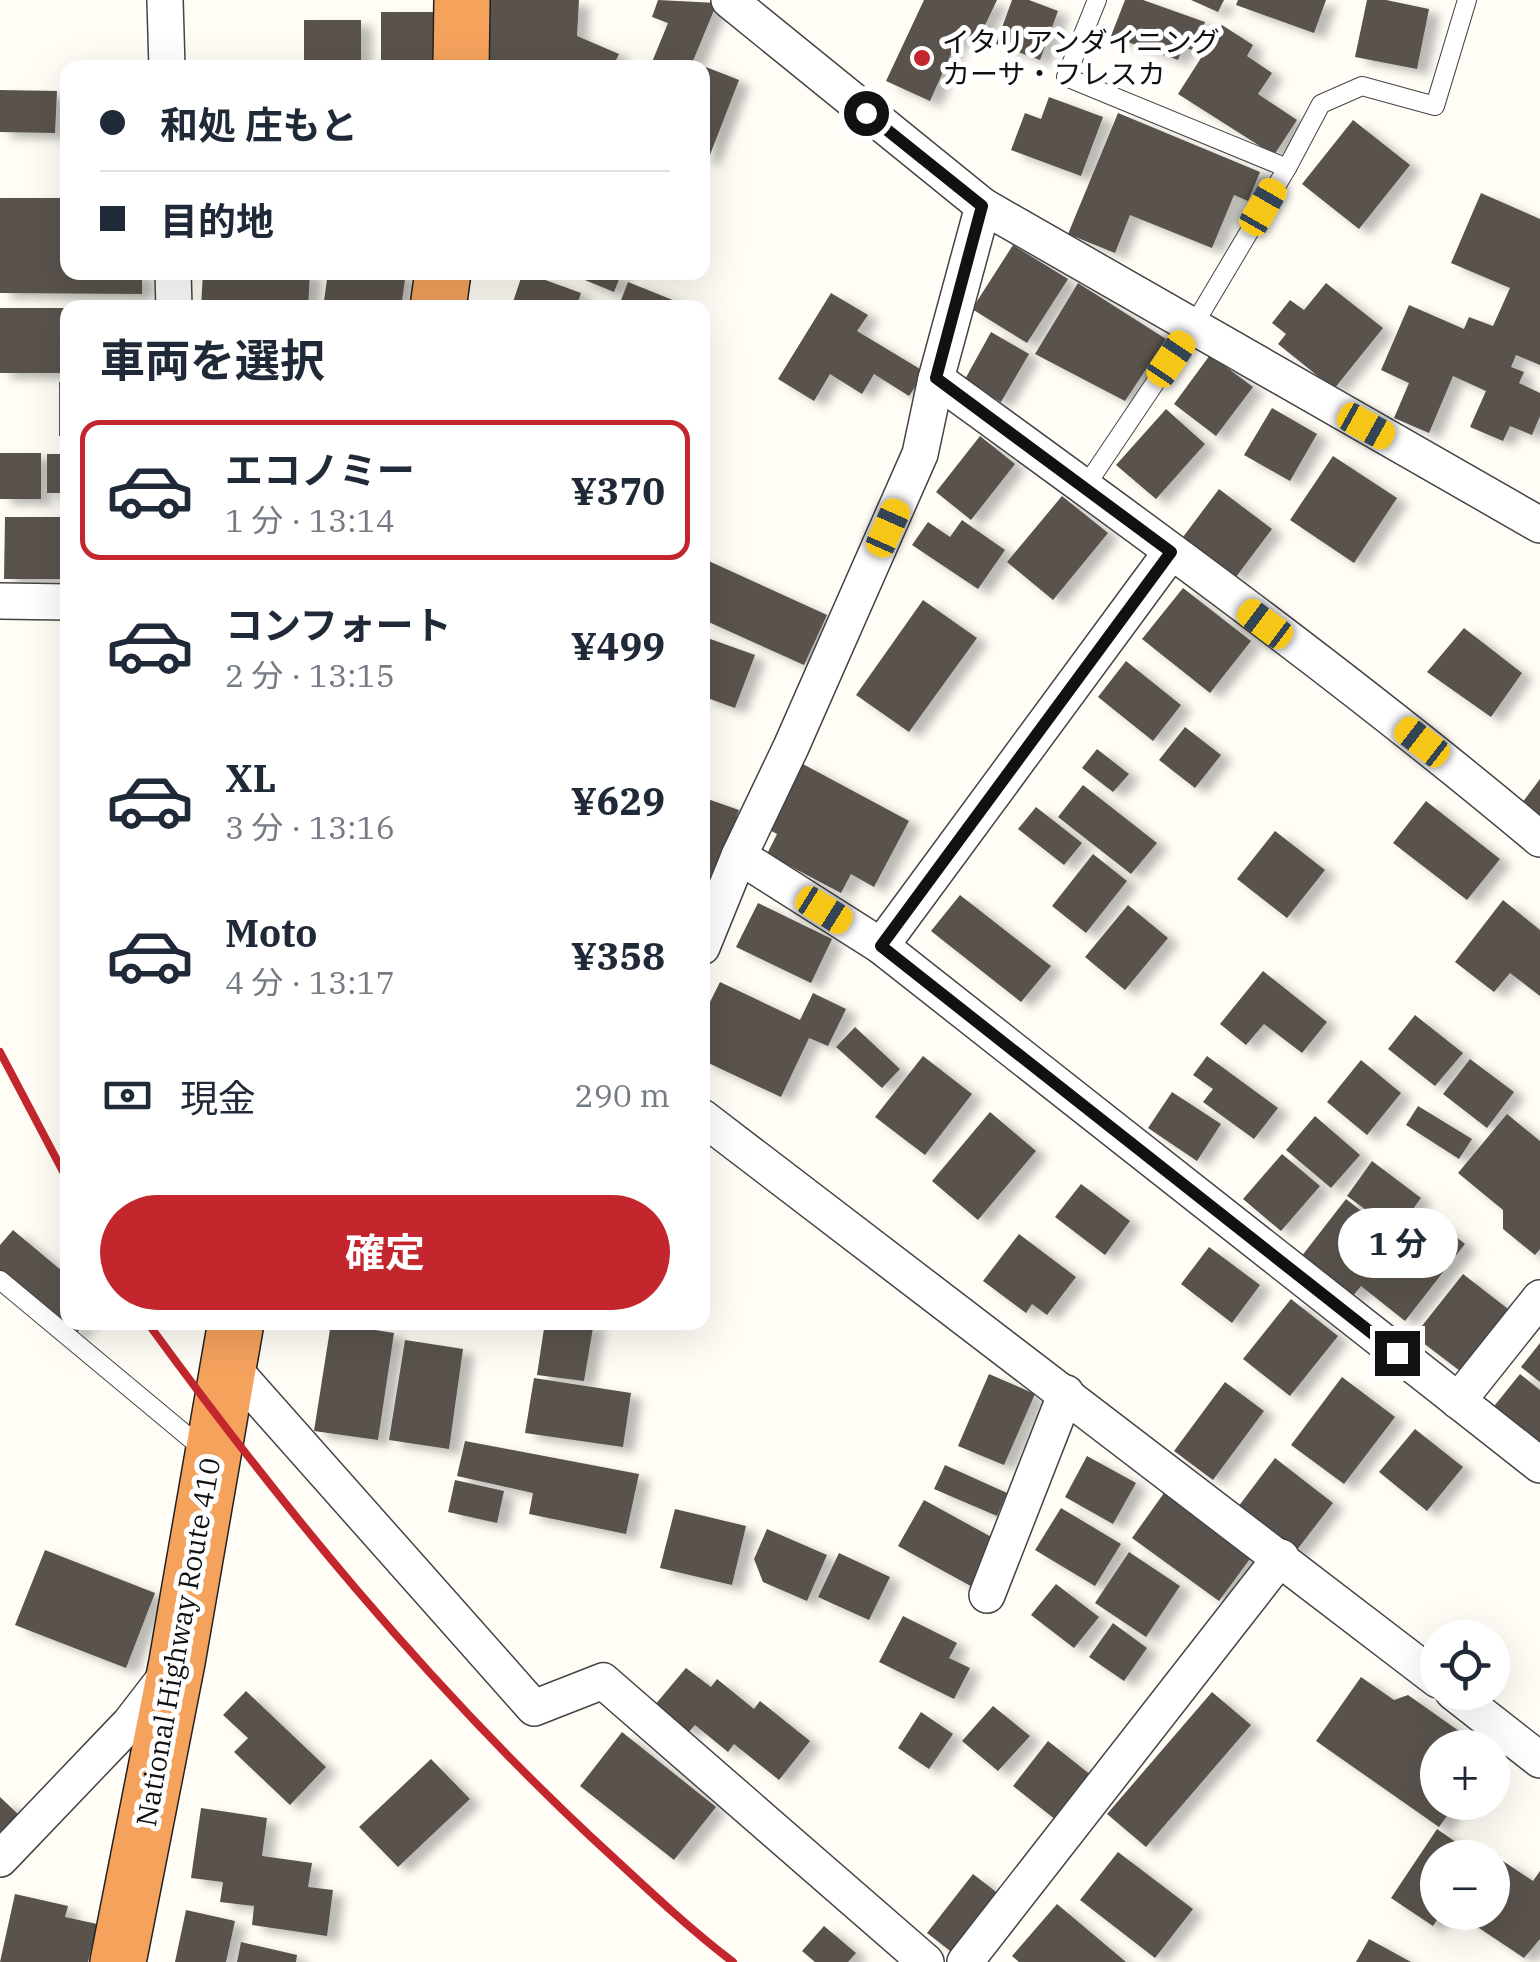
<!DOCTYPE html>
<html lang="ja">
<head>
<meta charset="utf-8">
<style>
	:root { --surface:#fff; --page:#f6f6f7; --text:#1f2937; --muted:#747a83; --line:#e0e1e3; --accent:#c4262e }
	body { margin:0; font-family:"IBM Plex Serif","Noto Sans JP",serif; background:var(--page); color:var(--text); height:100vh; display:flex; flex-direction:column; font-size:38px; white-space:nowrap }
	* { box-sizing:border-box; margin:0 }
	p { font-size:32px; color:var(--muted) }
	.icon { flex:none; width:55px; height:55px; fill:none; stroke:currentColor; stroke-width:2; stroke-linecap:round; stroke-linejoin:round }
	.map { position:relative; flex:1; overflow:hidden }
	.details { position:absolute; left:60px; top:300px; width:650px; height:1030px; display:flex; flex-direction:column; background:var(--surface); border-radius:20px; box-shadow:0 10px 40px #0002 }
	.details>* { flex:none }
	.hud { position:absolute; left:60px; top:60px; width:650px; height:220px; border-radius:20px; box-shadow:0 10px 40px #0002; display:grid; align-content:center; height:220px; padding:0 40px; background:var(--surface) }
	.tools { position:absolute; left:1420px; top:1620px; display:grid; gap:20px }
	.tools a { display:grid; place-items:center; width:90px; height:90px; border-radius:50%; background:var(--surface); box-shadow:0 10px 40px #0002; font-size:50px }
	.end { position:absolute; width:45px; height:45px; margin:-22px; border:12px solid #111; background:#fff; box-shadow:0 0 0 5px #fff }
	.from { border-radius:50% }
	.bubble { position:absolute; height:70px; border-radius:35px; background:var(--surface); box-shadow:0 10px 40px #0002; font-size:32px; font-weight:700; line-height:70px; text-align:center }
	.car { position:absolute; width:30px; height:60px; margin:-30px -15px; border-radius:12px; box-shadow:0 0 8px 2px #0007; background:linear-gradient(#f5c518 24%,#345 0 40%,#f5c518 0 76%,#345 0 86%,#f5c518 0) }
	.hud b { display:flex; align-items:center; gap:35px; height:95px; font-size:38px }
	.hud b+b { border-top:2px solid var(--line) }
	.hud i { width:25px; height:25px; background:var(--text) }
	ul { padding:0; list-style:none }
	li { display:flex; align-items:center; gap:30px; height:140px; margin:0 20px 15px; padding:0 20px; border:5px solid transparent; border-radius:20px }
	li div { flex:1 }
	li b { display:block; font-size:38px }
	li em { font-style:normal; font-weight:700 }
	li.active { border-color:var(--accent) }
	li>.icon { width:90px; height:90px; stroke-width:1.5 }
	h2 { padding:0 40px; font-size:45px; line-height:120px }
	.pay { display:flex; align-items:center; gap:25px; height:110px; padding:0 40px; font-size:38px }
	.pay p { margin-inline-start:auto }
	.button { display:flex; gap:20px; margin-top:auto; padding:20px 40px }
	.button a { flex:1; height:115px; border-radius:60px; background:var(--accent); color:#fff; font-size:40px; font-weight:700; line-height:115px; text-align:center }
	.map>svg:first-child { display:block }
	.building { fill:#5a524d; filter:url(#shadow) }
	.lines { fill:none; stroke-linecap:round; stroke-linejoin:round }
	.lane-casing { stroke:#444; stroke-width:20 }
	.street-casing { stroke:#444; stroke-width:38 }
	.highway-casing { stroke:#222; stroke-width:58 }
	.lane { stroke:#fff; stroke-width:18 }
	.street { stroke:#fff; stroke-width:35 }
	.highway { stroke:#f5a25d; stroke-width:55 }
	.rail { stroke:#c4262e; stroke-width:8 }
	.route { stroke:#111; stroke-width:12 }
	.poi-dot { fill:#c4262e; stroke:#fff; stroke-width:4 }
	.labels { text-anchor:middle; stroke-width:10; stroke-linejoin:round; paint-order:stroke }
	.poi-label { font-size:28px; fill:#111; stroke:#fff; text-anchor:start }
	.street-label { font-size:28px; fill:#111; stroke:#fff }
</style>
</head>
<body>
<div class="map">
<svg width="1540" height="1962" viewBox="0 0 1540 1962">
	<defs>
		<filter id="shadow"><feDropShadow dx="11" dy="6" stdDeviation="5" flood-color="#0004"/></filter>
	</defs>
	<rect width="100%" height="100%" fill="#fffdf5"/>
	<g class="building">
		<polygon points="490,0 579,0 577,36 619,54 612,68 488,68"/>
		<polygon points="658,0 717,3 690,68 664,68 652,62 668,23 652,17"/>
		<polygon points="924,0 997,0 977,42 960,34 930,101 886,81"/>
		<polygon points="1012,0 1029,0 1058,11 1040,60 996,44"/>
		<polygon points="1125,0 1143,0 1205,22 1195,51 1183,47 1178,60 1111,36"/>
		<polygon points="1191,0 1224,0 1218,12"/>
		<polygon points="1238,0 1326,0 1314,33 1236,5"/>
		<polygon points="1367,0 1386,0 1429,9 1417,69 1355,57"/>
		<rect x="381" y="12" width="55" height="56"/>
		<rect x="304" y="20" width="57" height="47"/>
		<polygon points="1222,25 1253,45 1247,56 1272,73 1258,94 1297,120 1274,155 1178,94"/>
		<polygon points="706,67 739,80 708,160 702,158 702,75"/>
		<polygon points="0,90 57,91 55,133 0,132"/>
		<polygon points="1049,97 1103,117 1081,176 1011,150 1025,113 1041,119"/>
		<polygon points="1118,113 1260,172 1248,201 1234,195 1212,248 1130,215 1115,253 1068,234"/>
		<polygon points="1353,120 1410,165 1359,229 1302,184"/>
		<polygon points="1481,193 1540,219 1540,365 1516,355 1511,367 1524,372 1519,383 1540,393 1540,416 1532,435 1510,426 1503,441 1470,427 1486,391 1453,376 1429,433 1394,418 1409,383 1381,370 1409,305 1464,329 1469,317 1493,326 1510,288 1451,263"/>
		<polygon points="0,198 68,198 68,272 142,272 142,294 0,293"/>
		<polygon points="1013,245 1068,279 1027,343 972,309"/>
		<polygon points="203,272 310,272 308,308 201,308"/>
		<polygon points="328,272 406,272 401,308 323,308"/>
		<polygon points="523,272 581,293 576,308 511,308"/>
		<polygon points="582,272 622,272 614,292 580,278"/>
		<polygon points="628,282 690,307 690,308 618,308"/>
		<polygon points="1078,283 1166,339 1125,401 1035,354"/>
		<polygon points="1326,283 1383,328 1334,389 1278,344 1286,334 1272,323 1290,300 1304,310"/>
		<polygon points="831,293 868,315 857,331 925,372 909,396 874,374 862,394 830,374 814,401 778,379"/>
		<rect x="0" y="308" width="68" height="65"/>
		<polygon points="991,332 1029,354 1001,402 964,381"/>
		<polygon points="1210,355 1253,387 1216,436 1174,404"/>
		<rect x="59" y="382" width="9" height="54"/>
		<polygon points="1272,408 1317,434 1290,481 1244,455"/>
		<polygon points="1166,409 1205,444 1156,499 1116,465"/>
		<polygon points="980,436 1015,464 971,520 936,492"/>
		<rect x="0" y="453" width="41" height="46"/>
		<rect x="47" y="454" width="21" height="39"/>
		<polygon points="1333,456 1397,498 1354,563 1290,520"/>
		<polygon points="1219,489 1272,529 1236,577 1183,537"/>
		<polygon points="1062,496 1108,533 1053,600 1007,562"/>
		<polygon points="5,517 68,517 68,579 4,579"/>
		<polygon points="962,520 1005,550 978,589 912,545 928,522 950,537"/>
		<polygon points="702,558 827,615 804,665 702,619"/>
		<polygon points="1183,588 1251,641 1210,693 1142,639"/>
		<polygon points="923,600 977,638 909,732 856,695"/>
		<polygon points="1464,628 1522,673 1491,717 1427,672"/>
		<polygon points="702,636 755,655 735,708 702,696"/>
		<polygon points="1126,661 1181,705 1153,741 1098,697"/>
		<polygon points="1185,727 1221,755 1195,788 1159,760"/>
		<polygon points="1097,749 1129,774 1113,792 1082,768"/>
		<polygon points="801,763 909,821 874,887 851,874 841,893 767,854 777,834 766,828"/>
		<polygon points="1540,779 1540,817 1522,803"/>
		<polygon points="1083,785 1157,843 1131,874 1058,817"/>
		<polygon points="702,797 739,810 703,917 702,917"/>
		<polygon points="1426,801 1500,859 1467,900 1393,843"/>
		<polygon points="1036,807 1082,843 1064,865 1018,829"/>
		<polygon points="1275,831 1325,870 1287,918 1237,879"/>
		<polygon points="1093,854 1127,881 1086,933 1052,906"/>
		<polygon points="960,895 1051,966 1021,1002 931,931"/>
		<polygon points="1503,900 1540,930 1540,996 1510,973 1494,992 1455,962"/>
		<polygon points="758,903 832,939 811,983 736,947"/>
		<polygon points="1128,905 1168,938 1125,990 1085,957"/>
		<polygon points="1263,971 1327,1022 1302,1053 1264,1024 1246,1045 1220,1024"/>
		<polygon points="720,982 800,1020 813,993 846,1009 828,1046 809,1038 781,1097 702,1060 702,1018"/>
		<polygon points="1415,1015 1463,1053 1435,1086 1388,1049"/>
		<polygon points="855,1027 900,1069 882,1088 836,1047"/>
		<polygon points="923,1056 972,1094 925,1155 875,1117"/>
		<polygon points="1207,1056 1278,1108 1254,1139 1203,1102 1213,1089 1193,1075"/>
		<polygon points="1470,1059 1514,1092 1487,1128 1443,1094"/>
		<polygon points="1361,1060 1401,1093 1367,1135 1327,1102"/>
		<polygon points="1172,1092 1221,1124 1197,1161 1148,1128"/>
		<polygon points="1418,1106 1472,1139 1459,1159 1406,1125"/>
		<polygon points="990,1112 1036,1151 978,1220 932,1181"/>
		<polygon points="1507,1114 1540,1141 1540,1249 1535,1255 1503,1229 1503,1210 1458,1173"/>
		<polygon points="1315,1116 1360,1155 1331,1188 1286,1150"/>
		<polygon points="1282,1154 1320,1186 1281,1231 1243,1199"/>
		<polygon points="1372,1161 1421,1198 1396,1232 1347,1196"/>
		<polygon points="1081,1184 1130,1221 1105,1255 1055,1217"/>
		<polygon points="1346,1199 1388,1232 1362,1264 1373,1273 1422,1210 1465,1244 1405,1321 1361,1286 1352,1297 1301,1257"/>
		<polygon points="13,1230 68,1276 68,1322 86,1322 75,1335 0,1273 0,1245"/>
		<polygon points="1019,1234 1076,1277 1047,1315 1032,1304 1026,1313 983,1281"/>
		<polygon points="1209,1247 1260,1285 1232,1323 1181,1284"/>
		<polygon points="1463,1274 1512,1312 1464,1374 1414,1336"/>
		<polygon points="1291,1299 1338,1336 1290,1396 1243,1359"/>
		<polygon points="545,1322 594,1322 584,1381 537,1375"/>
		<polygon points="331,1323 394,1333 378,1440 314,1431"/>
		<polygon points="405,1340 463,1349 449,1449 389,1440"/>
		<polygon points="1540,1343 1540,1382 1521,1367"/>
		<polygon points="989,1374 1035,1394 1004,1465 958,1446"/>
		<polygon points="1520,1374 1540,1390 1540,1448 1491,1410"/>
		<polygon points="1342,1377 1395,1417 1344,1484 1291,1445"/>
		<polygon points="534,1378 631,1393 623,1447 525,1433"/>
		<polygon points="1225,1382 1264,1411 1213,1480 1174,1451"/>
		<polygon points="1415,1429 1463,1467 1427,1511 1379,1472"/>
		<polygon points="465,1441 639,1474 626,1534 529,1514 533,1493 457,1476"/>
		<polygon points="1087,1456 1136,1483 1113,1524 1065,1497"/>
		<polygon points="1275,1458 1333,1503 1293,1555 1235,1511"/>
		<polygon points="945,1465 1007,1493 997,1516 934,1489"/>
		<polygon points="455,1480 504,1491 497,1523 448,1512"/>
		<polygon points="1164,1493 1252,1556 1219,1601 1132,1538"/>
		<polygon points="924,1500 995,1539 987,1595 898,1546"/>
		<polygon points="1061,1508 1121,1544 1095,1586 1035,1550"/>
		<polygon points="675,1509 746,1526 732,1585 660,1568"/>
		<polygon points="767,1529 827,1555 807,1601 763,1582 754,1559"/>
		<polygon points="45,1550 155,1593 126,1668 15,1625"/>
		<polygon points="1129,1552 1180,1586 1146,1637 1095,1603"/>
		<polygon points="839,1553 890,1577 869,1620 818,1597"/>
		<polygon points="1056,1584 1099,1617 1074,1648 1031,1615"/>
		<polygon points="903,1616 957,1643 949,1658 970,1668 954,1699 879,1662"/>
		<polygon points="1113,1623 1147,1648 1124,1681 1089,1657"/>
		<polygon points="686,1668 711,1687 717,1679 754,1709 760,1701 810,1741 779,1780 734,1744 728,1752 695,1725 688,1733 654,1706"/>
		<polygon points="1361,1677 1394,1700 1408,1695 1476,1743 1473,1748 1438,1748 1438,1802 1457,1802 1439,1827 1316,1741"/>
		<polygon points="246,1691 326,1767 290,1805 234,1752 248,1738 223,1715"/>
		<polygon points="1212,1692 1251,1725 1146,1847 1107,1814"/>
		<polygon points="993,1706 1030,1736 998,1771 962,1741"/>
		<polygon points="921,1712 953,1734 929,1769 898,1748"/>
		<polygon points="622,1732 716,1807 674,1860 580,1786"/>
		<polygon points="1048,1741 1096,1779 1061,1824 1013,1786"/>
		<polygon points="431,1759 470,1799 398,1867 359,1827"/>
		<polygon points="0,1797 19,1815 0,1835"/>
		<polygon points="201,1808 267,1818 262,1856 312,1863 308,1887 333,1890 327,1936 252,1925 254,1906 220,1902 223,1882 191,1878"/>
		<polygon points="1437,1829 1479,1858 1438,1858 1438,1912 1442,1912 1433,1926 1391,1898"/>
		<polygon points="1118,1852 1193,1909 1155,1958 1080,1900"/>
		<polygon points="1503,1861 1533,1881 1540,1871 1540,1939 1524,1958 1464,1918 1468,1912 1492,1912 1492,1870 1496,1872"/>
		<polygon points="973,1874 1004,1898 958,1957 927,1933"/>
		<polygon points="15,1894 68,1906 65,1917 97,1924 88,1962 0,1962"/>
		<polygon points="1057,1904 1126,1962 1019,1962 1012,1956"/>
		<polygon points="186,1910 235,1921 226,1962 175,1962"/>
		<polygon points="824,1926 856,1953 848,1962 815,1962 802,1951"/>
		<polygon points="1369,1939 1411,1962 1356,1962"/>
		<polygon points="241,1942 297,1955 296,1962 237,1962"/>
	</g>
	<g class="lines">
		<defs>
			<g id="lane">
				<polyline points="1097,0 1066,77 1287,168"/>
				<polyline points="1085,487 1192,328 1287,168 1321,104 1362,86 1435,106 1467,0"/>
				<polyline points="0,1280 203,1449"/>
			</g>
			<g id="street">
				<polyline points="165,0 167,68"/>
				<polyline points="729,0 983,206 1540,525"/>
				<polyline points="173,272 174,308"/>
				<path d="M936,379C1140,527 1346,676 1540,839"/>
				<polyline points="0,601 68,602"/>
				<polyline points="739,856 881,946 1540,1465"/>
				<polyline points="881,946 1171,552"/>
				<polyline points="702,947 739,856 791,747 920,454 936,379 983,206"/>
				<polyline points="702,1117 1438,1680"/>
				<polyline points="228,1363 534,1708 603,1681 926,1962"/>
				<polyline points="1458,1401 1540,1298"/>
				<polyline points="987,1595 1066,1393"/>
				<polyline points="1453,1692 1540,1760"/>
				<polyline points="0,1859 130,1723 167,1675"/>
				<polyline points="965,1962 1281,1557"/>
			</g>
			<g id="highway">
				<polyline points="461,68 462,0"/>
				<polyline points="438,308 443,272"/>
				<polyline points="118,1962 177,1662 236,1322"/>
			</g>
		</defs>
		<use href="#lane" class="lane-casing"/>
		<use href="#street" class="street-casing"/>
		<use href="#highway" class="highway-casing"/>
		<use href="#lane" class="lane"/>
		<use href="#street" class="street"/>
		<use href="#highway" class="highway"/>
		<g class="rail">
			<polyline points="0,1052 68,1181"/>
			<path d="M147,1322C281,1506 424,1680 590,1836C637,1879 682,1923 733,1962"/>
		</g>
	</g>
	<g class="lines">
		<polyline class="route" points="866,113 982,206 936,378 1171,552 881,946 1397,1353"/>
	</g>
	<circle class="poi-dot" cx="922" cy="58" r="10"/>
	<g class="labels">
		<g class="poi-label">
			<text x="942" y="52">イタリアンダイニング<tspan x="942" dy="32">カーサ・フレスカ</tspan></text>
		</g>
		<g class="street-label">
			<text transform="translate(178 1642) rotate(-80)" y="10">National Highway Route 410</text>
		</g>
	</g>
</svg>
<div class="tools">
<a><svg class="icon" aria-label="locate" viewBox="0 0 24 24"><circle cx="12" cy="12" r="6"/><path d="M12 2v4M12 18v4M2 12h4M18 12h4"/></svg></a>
<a>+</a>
<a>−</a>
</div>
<i class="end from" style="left:866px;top:113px"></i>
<i class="end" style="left:1397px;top:1353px"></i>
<div class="bubble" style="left:1338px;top:1208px;width:120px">1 分</div>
<i class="car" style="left:1263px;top:207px;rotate:30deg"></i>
<i class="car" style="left:1171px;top:359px;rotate:34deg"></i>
<i class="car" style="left:1366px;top:426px;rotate:119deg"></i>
<i class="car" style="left:888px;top:528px;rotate:24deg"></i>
<i class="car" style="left:1265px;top:624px;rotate:307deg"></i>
<i class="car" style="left:1422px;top:742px;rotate:308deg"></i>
<i class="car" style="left:824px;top:910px;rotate:122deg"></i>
<div class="hud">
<b><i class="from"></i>和処 庄もと</b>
<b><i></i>目的地</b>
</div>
<section class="details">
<h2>車両を選択</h2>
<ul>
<li class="active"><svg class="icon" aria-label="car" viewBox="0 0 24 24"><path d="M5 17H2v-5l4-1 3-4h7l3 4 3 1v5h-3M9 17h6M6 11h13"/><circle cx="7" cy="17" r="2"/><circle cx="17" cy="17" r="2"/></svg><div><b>エコノミー</b><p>1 分 · 13:14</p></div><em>¥370</em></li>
<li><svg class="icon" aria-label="car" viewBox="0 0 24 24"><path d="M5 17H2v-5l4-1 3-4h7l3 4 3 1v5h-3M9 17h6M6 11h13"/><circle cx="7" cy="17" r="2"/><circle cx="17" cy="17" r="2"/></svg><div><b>コンフォート</b><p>2 分 · 13:15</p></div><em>¥499</em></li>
<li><svg class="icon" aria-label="car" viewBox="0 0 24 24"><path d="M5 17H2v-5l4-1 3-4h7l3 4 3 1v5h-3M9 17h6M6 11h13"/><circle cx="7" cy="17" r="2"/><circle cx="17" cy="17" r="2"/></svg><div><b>XL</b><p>3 分 · 13:16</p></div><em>¥629</em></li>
<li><svg class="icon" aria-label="car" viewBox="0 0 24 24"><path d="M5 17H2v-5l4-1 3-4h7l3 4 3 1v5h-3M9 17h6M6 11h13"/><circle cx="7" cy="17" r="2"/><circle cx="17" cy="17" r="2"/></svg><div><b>Moto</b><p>4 分 · 13:17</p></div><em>¥358</em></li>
</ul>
<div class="pay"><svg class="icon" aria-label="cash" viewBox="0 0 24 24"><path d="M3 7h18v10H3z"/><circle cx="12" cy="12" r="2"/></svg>現金<p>290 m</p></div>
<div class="button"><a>確定</a></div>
</section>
</div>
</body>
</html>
